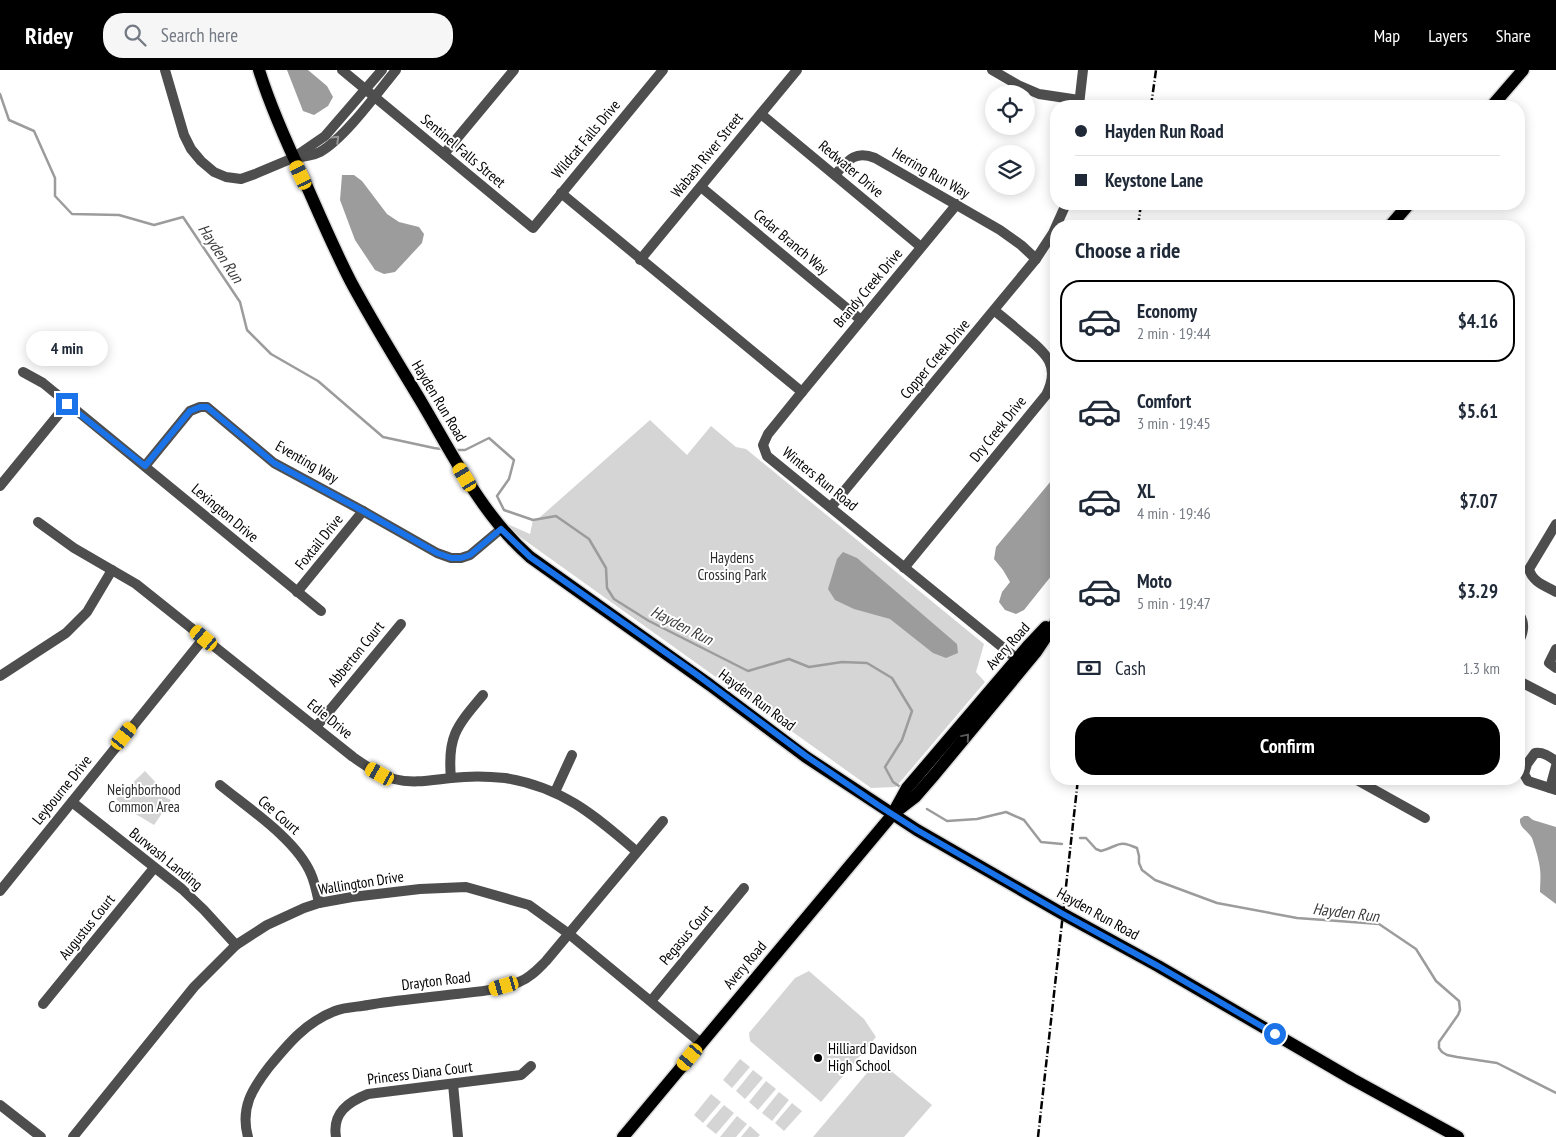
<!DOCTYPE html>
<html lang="en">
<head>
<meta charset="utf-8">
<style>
	:root { --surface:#fff; --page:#f6f6f7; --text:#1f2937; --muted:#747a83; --line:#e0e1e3; --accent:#000 }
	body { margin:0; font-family:"PT Sans Narrow",sans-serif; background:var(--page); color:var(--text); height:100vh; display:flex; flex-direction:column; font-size:19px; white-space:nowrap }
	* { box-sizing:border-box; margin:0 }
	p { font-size:16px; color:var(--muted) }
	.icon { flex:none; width:28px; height:28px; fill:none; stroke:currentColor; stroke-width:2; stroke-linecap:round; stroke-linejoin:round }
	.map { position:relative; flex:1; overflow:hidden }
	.details { position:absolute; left:1050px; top:150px; width:475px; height:565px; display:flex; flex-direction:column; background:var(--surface); border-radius:20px; box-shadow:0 2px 12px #0003 }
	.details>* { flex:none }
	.hud { position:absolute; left:1050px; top:30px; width:475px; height:110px; border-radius:20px; box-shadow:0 2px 12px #0003; display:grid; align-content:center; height:110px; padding:0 25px; background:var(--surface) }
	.fabs { position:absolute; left:985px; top:15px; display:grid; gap:10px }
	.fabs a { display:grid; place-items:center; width:50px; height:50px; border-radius:50%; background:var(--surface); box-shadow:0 2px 12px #0003; font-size:25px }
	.end { position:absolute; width:22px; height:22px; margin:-11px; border:6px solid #1a73e8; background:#fff; box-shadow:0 0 0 2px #fff }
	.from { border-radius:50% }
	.bubble { position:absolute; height:35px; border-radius:18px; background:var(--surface); box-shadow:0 2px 12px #0003; font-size:16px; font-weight:800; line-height:35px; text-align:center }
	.car { position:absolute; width:15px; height:30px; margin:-15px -8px; border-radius:6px; box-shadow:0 0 4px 1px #0007; background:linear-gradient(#f5c518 24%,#345 0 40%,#f5c518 0 76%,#345 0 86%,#f5c518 0) }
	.hud b { display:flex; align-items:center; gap:18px; height:48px; font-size:19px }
	.hud b+b { border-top:1px solid var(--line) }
	.hud i { width:12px; height:12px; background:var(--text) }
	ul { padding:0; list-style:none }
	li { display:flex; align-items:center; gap:15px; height:82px; margin:0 10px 8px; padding:0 15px; border:2px solid transparent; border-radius:20px }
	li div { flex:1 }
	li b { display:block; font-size:19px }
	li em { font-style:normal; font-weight:800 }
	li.on { border-color:var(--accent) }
	li>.icon { width:45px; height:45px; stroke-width:1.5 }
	h2 { padding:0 25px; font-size:22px; line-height:60px }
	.pay { display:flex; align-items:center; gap:12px; height:55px; padding:0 25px; font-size:19px }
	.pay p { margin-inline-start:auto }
	.button { display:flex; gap:10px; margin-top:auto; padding:10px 25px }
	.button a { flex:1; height:58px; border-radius:20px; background:var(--accent); color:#fff; font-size:20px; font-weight:800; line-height:58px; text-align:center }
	header { display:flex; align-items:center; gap:30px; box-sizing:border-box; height:70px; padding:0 25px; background:var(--accent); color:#fff }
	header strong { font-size:24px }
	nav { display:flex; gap:28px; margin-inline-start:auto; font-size:18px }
	.search { width:350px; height:45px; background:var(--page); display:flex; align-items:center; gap:12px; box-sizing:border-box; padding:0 18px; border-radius:20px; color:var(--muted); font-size:19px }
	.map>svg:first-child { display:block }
	.green { fill:#d5d5d5 }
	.water { fill:#9c9c9c }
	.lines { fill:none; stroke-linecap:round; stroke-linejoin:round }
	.stream { stroke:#9c9c9c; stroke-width:2.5 }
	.major-casing { stroke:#dbdbdb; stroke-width:15 }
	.minor { stroke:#4e4e4e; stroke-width:10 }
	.major { stroke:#000; stroke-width:12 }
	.rail { stroke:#000; stroke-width:2.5; stroke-dasharray:8 2.5 1 2.5; stroke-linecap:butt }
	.oneway { stroke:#959595 }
	.oneway2 { stroke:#595959 }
	.route { stroke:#1a73e8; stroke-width:6 }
	.poi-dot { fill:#000; stroke:#fff; stroke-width:2 }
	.labels { text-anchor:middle; stroke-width:4; stroke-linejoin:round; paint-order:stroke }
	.street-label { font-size:15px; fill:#000; stroke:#fff }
	.park-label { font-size:15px; fill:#2c2c2c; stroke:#fff }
	.poi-label { font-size:15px; fill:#000; stroke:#fff; text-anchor:start }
	.water-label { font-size:16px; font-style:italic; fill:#3d3d3d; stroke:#fff }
</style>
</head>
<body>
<header>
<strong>Ridey</strong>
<div class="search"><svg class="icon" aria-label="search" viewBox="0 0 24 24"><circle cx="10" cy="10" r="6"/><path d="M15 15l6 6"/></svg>Search here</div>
<nav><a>Map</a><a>Layers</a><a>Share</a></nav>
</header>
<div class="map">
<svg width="1556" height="1067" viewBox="0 0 1556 1067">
	<rect width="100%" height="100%" fill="#fff"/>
	<g class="green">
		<polygon points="650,350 687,385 711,356 736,377 746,379 984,574 976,602 985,612 896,717 871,718 509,459 505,453 530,464 533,450 539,448"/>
		<polygon points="145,701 160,717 161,725 171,730 154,755 129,740 116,729"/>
		<polygon points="809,901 864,949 876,967 821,1032 750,971 749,963 795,908"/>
		<polygon points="740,989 750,997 732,1018 723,1010"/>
		<polygon points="878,990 932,1035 904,1067 813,1067"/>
		<polygon points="753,1000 763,1008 745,1029 736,1021"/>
		<polygon points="766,1011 776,1019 758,1040 749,1032"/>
		<polygon points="779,1022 789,1030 772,1051 762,1043"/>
		<polygon points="711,1024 721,1032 703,1053 694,1045"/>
		<polygon points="792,1033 802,1041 784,1061 775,1053"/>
		<polygon points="724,1035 734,1043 716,1064 706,1056"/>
		<polygon points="737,1046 747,1054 736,1067 720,1067"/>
		<polygon points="750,1056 760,1065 758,1067 741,1067"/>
	</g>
	<g class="water">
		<polygon points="287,0 308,0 327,16 333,27 328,36 314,45 303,41"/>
		<polygon points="342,105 354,105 362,111 387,144 399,152 419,157 424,164 422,173 395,202 384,204 375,200 355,170 340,130"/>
		<polygon points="1056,405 1056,500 1024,540 1016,544 1005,540 999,532 1002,522 1010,512 1003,500 994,489 996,477"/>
		<polygon points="843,482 857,488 957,574 958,583 946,588 933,583 890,549 854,539 835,530 828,519 837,489"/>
		<path d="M1524,746H1528L1533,750L1556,757V834L1540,822C1540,815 1541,807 1540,799C1539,789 1535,777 1532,768C1528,761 1519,758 1520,749Z"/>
	</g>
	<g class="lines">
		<g class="stream">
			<polyline points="0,24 9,50 34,61 55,108 55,126 72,144 119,145 154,155 183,147 240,232 247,260 271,284 318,311 383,367 434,378 441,379"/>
			<polyline points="457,380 465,380 489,368 514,390 509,409 497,426 504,440 533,450 556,446 589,469 606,498 607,518 614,529 649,551 748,601 789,589 809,597 842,592 867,593 892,608 912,641 902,670 885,697 893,712 899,716"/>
			<polyline points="927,739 947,751 977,749 1006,742 1024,750 1041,772 1062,774"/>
			<path d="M1080,768H1086L1096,779L1101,781C1120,776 1117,769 1137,778L1139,786V793L1142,800L1155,810L1217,833L1297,848L1379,854L1416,879L1436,911L1459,931L1460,940L1458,945L1439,972V978L1442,982L1447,985L1457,987L1497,993L1556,1023"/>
		</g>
		<defs>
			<g id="major">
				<path d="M259,0C271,39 288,76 305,112C320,146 334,179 351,212C373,253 398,293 422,333C454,387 482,445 530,487L710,615L806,687L917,760L1063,844L1158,896L1352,1009L1458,1067"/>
				<polyline points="1492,36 1523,0"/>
				<polyline points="1390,156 1409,134"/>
				<polyline points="896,738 907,718 1028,576 1046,557"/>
				<polyline points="623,1067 893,744 915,727 935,704 1036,582 1056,552"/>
			</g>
		</defs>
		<use href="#major" class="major-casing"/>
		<g class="minor">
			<polyline points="165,0 184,65 191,79 201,91 214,102 226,107 241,109 255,104 293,88 325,66 382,0"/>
			<polyline points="342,0 533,158 663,0"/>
			<polyline points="992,0 1018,15 1039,24 1079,30"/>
			<polyline points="1079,35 1083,0"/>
			<polyline points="761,44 921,177"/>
			<polyline points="444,84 514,0"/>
			<path d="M294,88C303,87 312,86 320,82C344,69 378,22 396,0"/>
			<path d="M835,105C848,90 855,80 875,88L1000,160L1021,175L1036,189"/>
			<polyline points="701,117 861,250"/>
			<polyline points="561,123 802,322"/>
			<polyline points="957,134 802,322 768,364 763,375 767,386 1017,589"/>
			<polyline points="640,190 797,0"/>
			<polyline points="23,302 43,313 321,541"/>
			<polyline points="145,396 190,341 200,337 207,337 274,393 363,441 437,483 451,488 461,488 470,485 501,459"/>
			<polyline points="0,416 67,334"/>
			<polyline points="831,437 1036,189 1053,163 1066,134"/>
			<path d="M38,452L74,478L136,514L353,687C366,696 379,705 394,709C413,714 432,710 451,708C468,706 487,706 505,708C562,717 594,745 636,781"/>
			<path d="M1556,454L1529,499C1532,512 1546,516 1556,522"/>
			<path d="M904,498L1046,325C1061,296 1046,283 1025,266C1015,257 1005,249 995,241"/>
			<polyline points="297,522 363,441"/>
			<path d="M1519,544C1525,553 1524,562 1519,571"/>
			<polyline points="1556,579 1549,593 1556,598"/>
			<polyline points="0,606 66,563 87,542 112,500"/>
			<polyline points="1519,611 1556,630"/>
			<polyline points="316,657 401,554"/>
			<path d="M1556,691C1549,686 1543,682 1535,683L1527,694L1524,704L1528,711L1556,720"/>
			<path d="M451,708C447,666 457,656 483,625"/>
			<polyline points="1355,709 1425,748"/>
			<path d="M220,715C248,738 297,770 311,804C315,813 317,824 319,833"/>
			<polyline points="1550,718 1556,696"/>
			<polyline points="555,722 572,685"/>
			<polyline points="72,732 182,819 204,840 236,875"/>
			<polyline points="0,821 204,568"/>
			<polyline points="651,931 744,818"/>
			<polyline points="43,934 154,798"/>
			<polyline points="453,1014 458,1067"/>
			<polyline points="0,1035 41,1067"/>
			<polyline points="73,1067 194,917 236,875 267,855 304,838 319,833 352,827 420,819 466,817 529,835 569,864 701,973"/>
			<path d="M248,1067C240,1038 252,1019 269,997C288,974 306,952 335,941C345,937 358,937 368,935C397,930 426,928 456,924C477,922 499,920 519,912C530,908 538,899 546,891L663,751"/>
			<path d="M336,1067C332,1043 348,1032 368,1024L521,1005L531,996"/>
		</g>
		<use href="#major" class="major"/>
		<g class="rail">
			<polyline points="1151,36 1156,0"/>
			<polyline points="1138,156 1141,134"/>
			<polyline points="1038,1067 1078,709"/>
		</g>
	</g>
	<defs><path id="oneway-chevron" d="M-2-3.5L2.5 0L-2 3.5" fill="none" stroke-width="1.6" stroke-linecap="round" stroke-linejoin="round" transform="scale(1.25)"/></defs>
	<use class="oneway" href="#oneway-chevron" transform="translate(336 69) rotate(-44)"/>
	<use class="oneway2" href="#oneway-chevron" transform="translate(966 667) rotate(-50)"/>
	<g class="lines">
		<polyline class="route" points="67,334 145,396 190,341 200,337 207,337 274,393 363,441 437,483 451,488 461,488 470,485 501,459 530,487 696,604 806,686 878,735 917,760 1063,844 1158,896 1275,964"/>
	</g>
	<circle class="poi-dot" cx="818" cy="988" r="5"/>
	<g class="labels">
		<g class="street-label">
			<text transform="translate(586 69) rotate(-50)" y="5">Wildcat Falls Drive</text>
			<text transform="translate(463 81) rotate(40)" y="5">Sentinel Falls Street</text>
			<text transform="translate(707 85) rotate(-51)" y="5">Wabash River Street</text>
			<text transform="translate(851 99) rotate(40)" y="5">Redwater Drive</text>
			<text transform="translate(931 103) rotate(30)" y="5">Herring Run Way</text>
			<text transform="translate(791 172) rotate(40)" y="5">Cedar Branch Way</text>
			<text transform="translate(868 218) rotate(-50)" y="5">Brandy Creek Drive</text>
			<text transform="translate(935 289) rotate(-50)" y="5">Copper Creek Drive</text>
			<text transform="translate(439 331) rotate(59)" y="5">Hayden Run Road</text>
			<text transform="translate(998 359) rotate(-51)" y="5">Dry Creek Drive</text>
			<text transform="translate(307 392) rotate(30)" y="5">Eventing Way</text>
			<text transform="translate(820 409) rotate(39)" y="5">Winters Run Road</text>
			<text transform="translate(225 443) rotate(40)" y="5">Lexington Drive</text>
			<text transform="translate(319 472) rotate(-51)" y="5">Foxtail Drive</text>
			<text transform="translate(1008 576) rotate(-48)" y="5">Avery Road</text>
			<text transform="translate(356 584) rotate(-51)" y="5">Abberton Court</text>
			<text transform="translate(757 630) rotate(37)" y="5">Hayden Run Road</text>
			<text transform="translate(330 649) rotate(39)" y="5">Edie Drive</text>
			<text transform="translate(62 720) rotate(-51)" y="5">Leybourne Drive</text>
			<text transform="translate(279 745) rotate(41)" y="5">Cee Court</text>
			<text transform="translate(166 789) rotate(39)" y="5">Burwash Landing</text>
			<text transform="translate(361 813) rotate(-9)" y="5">Wallington Drive</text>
			<text transform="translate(1098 844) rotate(29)" y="5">Hayden Run Road</text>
			<text transform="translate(87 857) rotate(-51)" y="5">Augustus Court</text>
			<text transform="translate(686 865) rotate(-50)" y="5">Pegasus Court</text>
			<text transform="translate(745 895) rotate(-50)" y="5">Avery Road</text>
			<text transform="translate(436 911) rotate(-7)" y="5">Drayton Road</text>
			<text transform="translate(420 1003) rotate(-7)" y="5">Princess Diana Court</text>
		</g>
		<g class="park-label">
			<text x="732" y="493">Haydens<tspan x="732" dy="17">Crossing Park</tspan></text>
			<text x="144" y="725">Neighborhood<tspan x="144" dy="17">Common Area</tspan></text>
		</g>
		<g class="poi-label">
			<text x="828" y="984">Hilliard Davidson<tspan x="828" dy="17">High School</tspan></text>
		</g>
		<g class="water-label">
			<text transform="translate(221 183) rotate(56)" y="6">Hayden Run</text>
			<text transform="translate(682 555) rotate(27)" y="6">Hayden Run</text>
			<text transform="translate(1346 842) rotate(7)" y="6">Hayden Run</text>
		</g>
	</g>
</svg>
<div class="fabs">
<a><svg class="icon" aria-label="locate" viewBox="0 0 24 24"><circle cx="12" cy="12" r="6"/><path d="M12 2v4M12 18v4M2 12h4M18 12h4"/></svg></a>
<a><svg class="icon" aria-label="layers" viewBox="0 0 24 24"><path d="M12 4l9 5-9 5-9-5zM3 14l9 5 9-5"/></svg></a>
</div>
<i class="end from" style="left:1275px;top:964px"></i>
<i class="end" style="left:67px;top:334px"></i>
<div class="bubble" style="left:26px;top:261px;width:82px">4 min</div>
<i class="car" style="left:301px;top:105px;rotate:335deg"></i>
<i class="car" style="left:465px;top:407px;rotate:329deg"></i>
<i class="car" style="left:204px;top:568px;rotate:310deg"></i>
<i class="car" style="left:124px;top:666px;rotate:39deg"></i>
<i class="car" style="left:380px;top:704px;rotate:299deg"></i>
<i class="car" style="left:504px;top:916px;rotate:254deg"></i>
<i class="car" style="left:690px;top:987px;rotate:220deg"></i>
<div class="hud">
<b><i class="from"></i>Hayden Run Road</b>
<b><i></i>Keystone Lane</b>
</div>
<section class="details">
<h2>Choose a ride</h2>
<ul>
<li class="on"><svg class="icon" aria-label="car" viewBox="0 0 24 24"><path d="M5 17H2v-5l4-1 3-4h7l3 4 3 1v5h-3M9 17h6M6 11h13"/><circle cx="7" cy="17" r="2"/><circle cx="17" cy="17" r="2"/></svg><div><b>Economy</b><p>2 min · 19:44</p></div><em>$4.16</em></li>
<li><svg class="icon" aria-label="car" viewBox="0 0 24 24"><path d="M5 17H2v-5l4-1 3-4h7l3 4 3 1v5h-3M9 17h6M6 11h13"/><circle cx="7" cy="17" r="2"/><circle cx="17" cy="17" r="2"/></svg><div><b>Comfort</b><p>3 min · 19:45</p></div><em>$5.61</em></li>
<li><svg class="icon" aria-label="car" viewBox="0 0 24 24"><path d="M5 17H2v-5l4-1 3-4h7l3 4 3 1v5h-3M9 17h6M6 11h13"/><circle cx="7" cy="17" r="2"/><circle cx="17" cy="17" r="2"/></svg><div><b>XL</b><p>4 min · 19:46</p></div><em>$7.07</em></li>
<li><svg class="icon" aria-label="car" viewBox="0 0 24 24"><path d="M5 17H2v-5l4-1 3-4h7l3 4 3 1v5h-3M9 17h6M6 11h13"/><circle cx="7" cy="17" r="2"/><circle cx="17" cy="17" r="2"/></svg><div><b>Moto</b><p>5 min · 19:47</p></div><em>$3.29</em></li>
</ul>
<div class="pay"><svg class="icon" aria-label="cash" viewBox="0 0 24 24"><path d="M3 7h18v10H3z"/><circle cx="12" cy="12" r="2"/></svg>Cash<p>1.3 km</p></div>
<div class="button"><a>Confirm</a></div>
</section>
</div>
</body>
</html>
